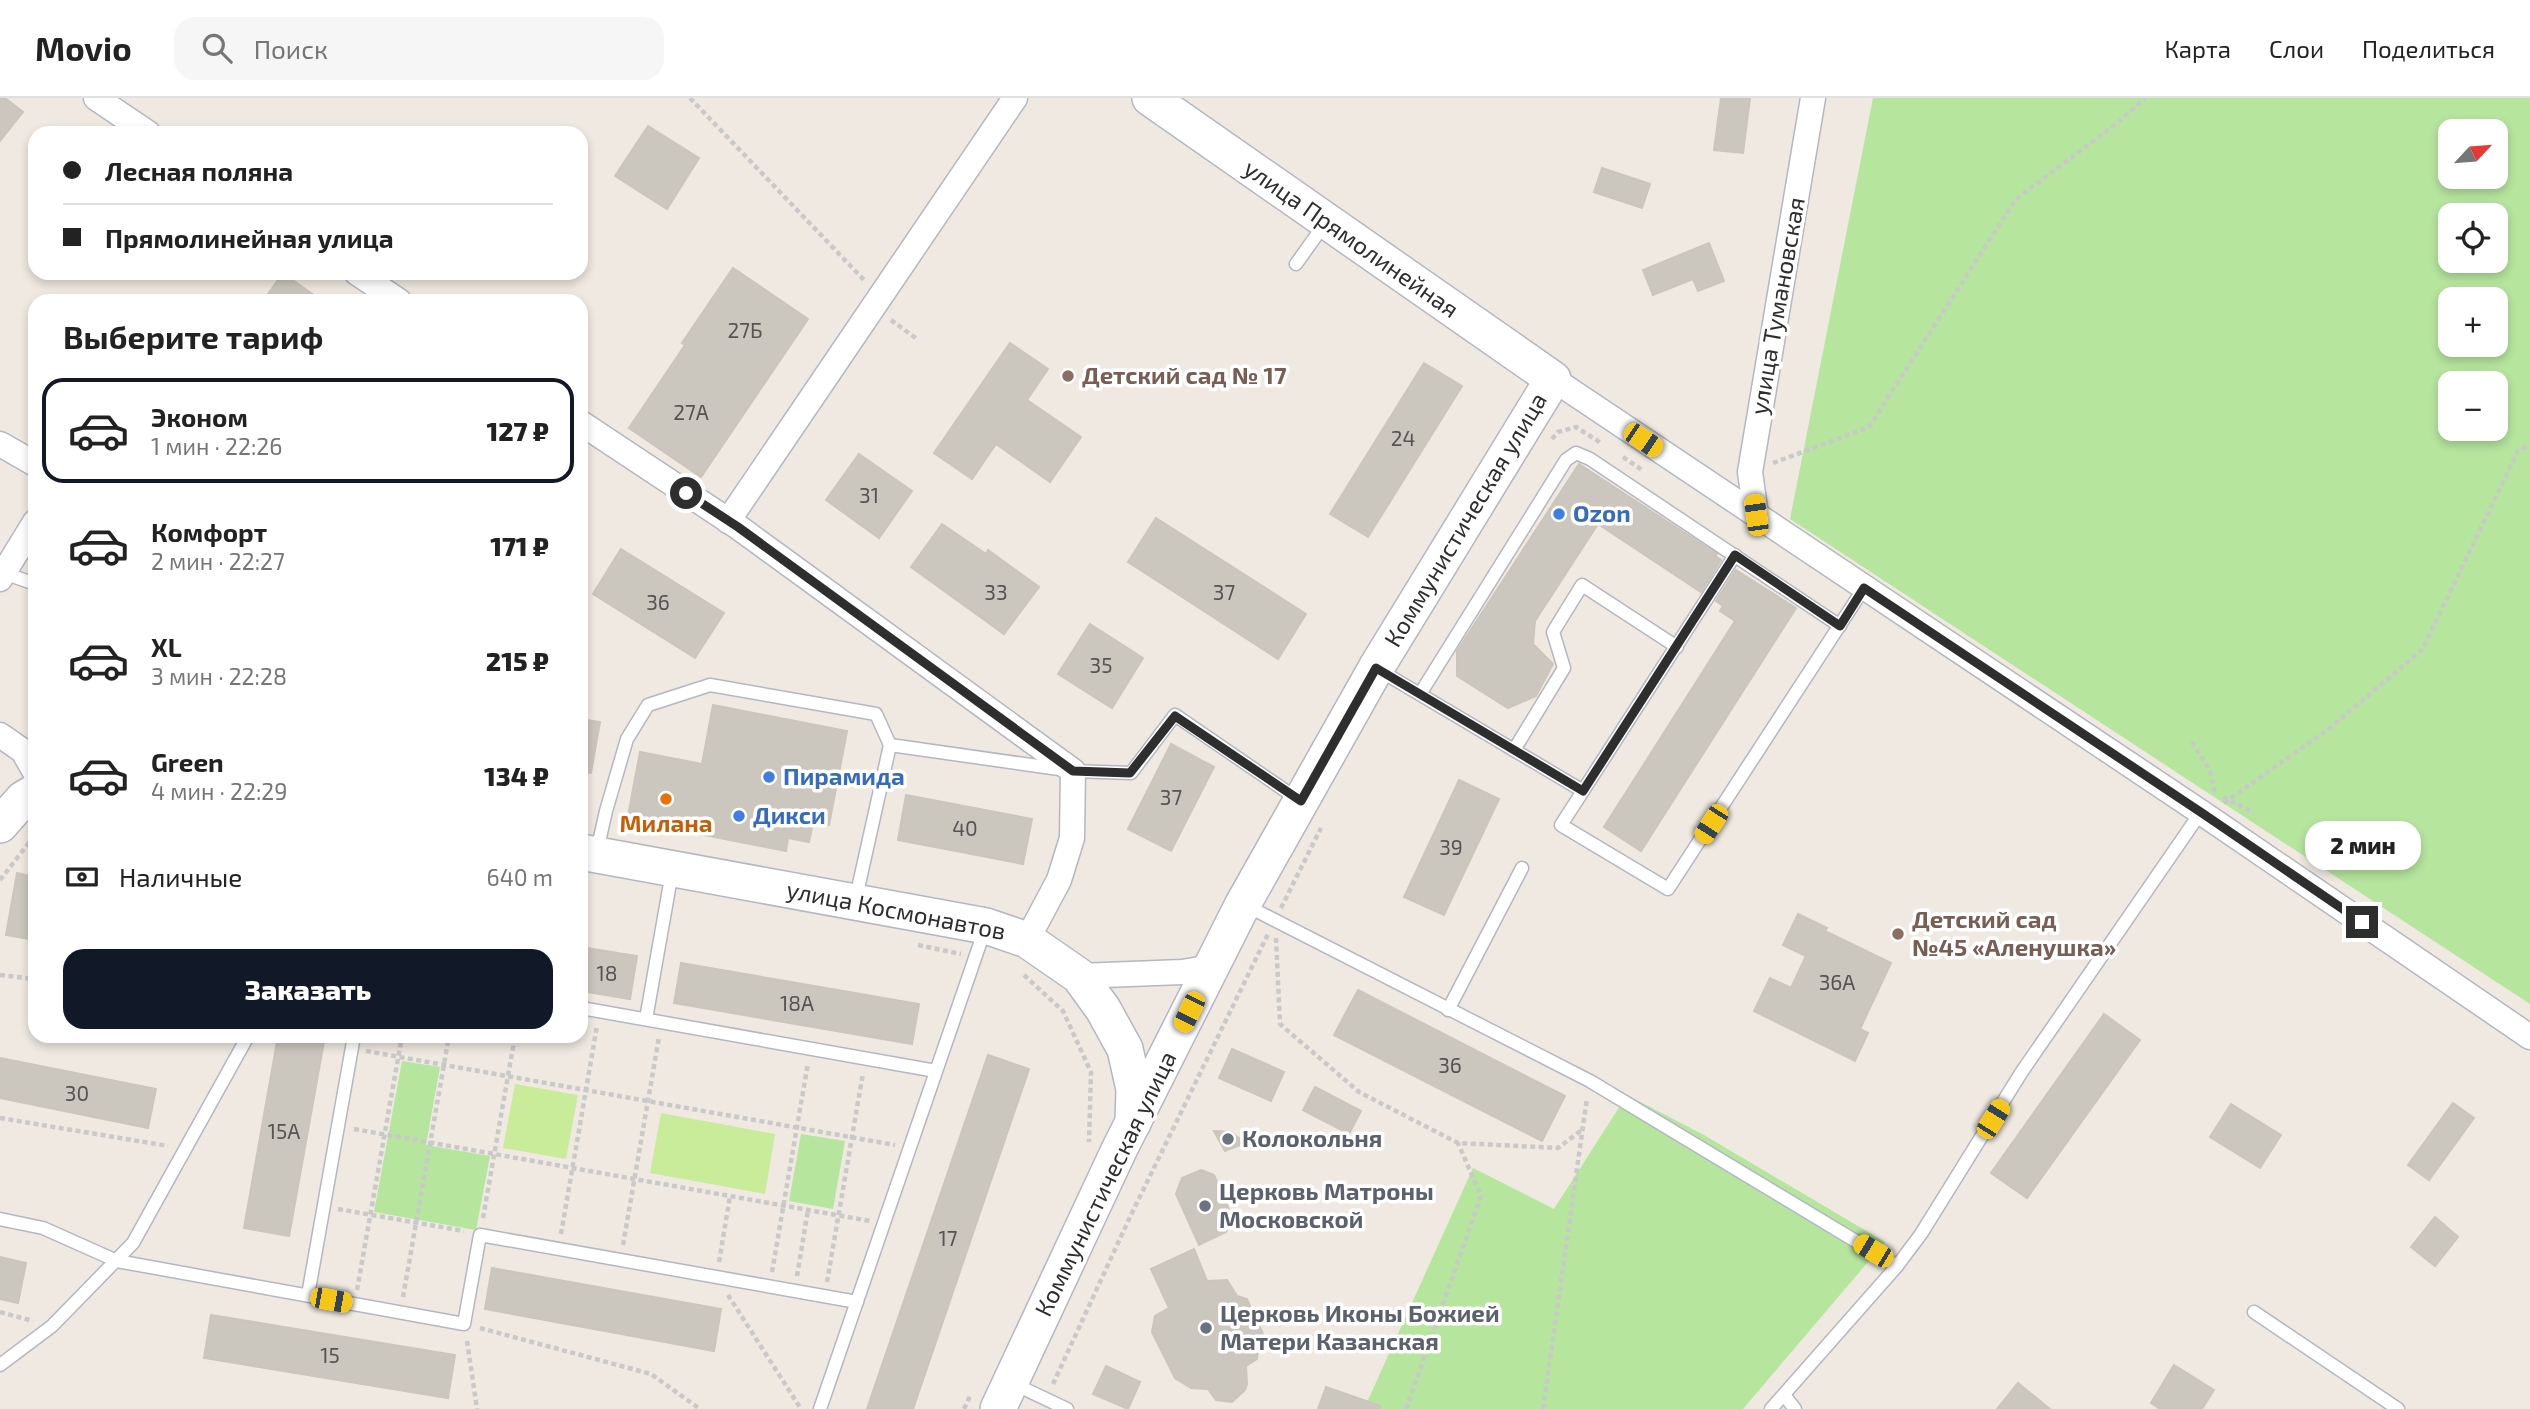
<!DOCTYPE html>
<html lang="ru">
<head>
<meta charset="utf-8">
<style>
	:root { --surface:#fff; --page:#f6f6f6; --text:#222; --muted:#767676; --line:#e0e0e0; --accent:#111827 }
	body { margin:0; font-family:"Exo 2",sans-serif; background:var(--page); color:var(--text); height:100vh; display:flex; flex-direction:column; font-size:26px; white-space:nowrap }
	* { box-sizing:border-box; margin:0 }
	p { font-size:23px; color:var(--muted) }
	.icon { flex:none; width:38px; height:38px; fill:none; stroke:currentColor; stroke-width:2; stroke-linecap:round; stroke-linejoin:round }
	.map { position:relative; flex:1; overflow:hidden }
	.details { position:absolute; left:28px; top:196px; width:560px; height:749px; display:flex; flex-direction:column; background:var(--surface); border-radius:21px; box-shadow:0 4px 10px #0003 }
	.details>* { flex:none }
	.banner { position:absolute; left:28px; top:28px; width:560px; height:154px; border-radius:21px; box-shadow:0 4px 10px #0003; display:grid; align-content:center; height:154px; padding:0 35px; background:var(--surface) }
	.needle { width:46px; rotate:64deg }
	.fabs { position:absolute; left:2438px; top:21px; display:grid; gap:14px }
	.fabs a { display:grid; place-items:center; width:70px; height:70px; border-radius:14px; background:var(--surface); box-shadow:0 4px 10px #0003; font-size:35px }
	.end { position:absolute; width:32px; height:32px; margin:-16px; border:9px solid #2e2e2e; background:#fff; box-shadow:0 0 0 4px #fff }
	.from { border-radius:50% }
	.bubble { position:absolute; height:49px; border-radius:21px; background:var(--surface); box-shadow:0 4px 10px #0003; font-size:23px; font-weight:800; line-height:49px; text-align:center }
	.car { position:absolute; width:21px; height:42px; margin:-21px -10px; border-radius:9px; box-shadow:0 0 5px 2px #0007; background:linear-gradient(#f5c518 24%,#345 0 40%,#f5c518 0 76%,#345 0 86%,#f5c518 0) }
	.banner b { display:flex; align-items:center; gap:24px; height:66px; font-size:26px }
	.banner b+b { border-top:2px solid var(--line) }
	.banner i { width:18px; height:18px; background:var(--text) }
	ul { padding:0; list-style:none }
	li { display:flex; align-items:center; gap:21px; height:105px; margin:0 14px 10px; padding:0 21px; border:4px solid transparent; border-radius:21px }
	li div { flex:1 }
	li b { display:block; font-size:26px }
	li em { font-style:normal; font-weight:800 }
	li.active { border-color:var(--accent) }
	li>.icon { width:63px; height:63px; stroke-width:1.5 }
	h2 { padding:0 35px; font-size:32px; line-height:84px }
	.pay { display:flex; align-items:center; gap:18px; height:77px; padding:0 35px; font-size:26px }
	.pay p { margin-inline-start:auto }
	.primary-button { display:flex; gap:14px; margin-top:auto; padding:14px 35px }
	.primary-button a { flex:1; height:80px; border-radius:21px; background:var(--accent); color:#fff; font-size:28px; font-weight:800; line-height:80px; text-align:center }
	header { display:flex; align-items:center; gap:42px; box-sizing:border-box; height:98px; padding:0 35px; background:var(--surface); border-bottom:2px solid var(--line) }
	header strong { font-size:33px }
	nav { display:flex; gap:38px; margin-inline-start:auto; font-size:24px }
	.search { width:490px; height:63px; background:var(--page); display:flex; align-items:center; gap:18px; box-sizing:border-box; padding:0 24px; border-radius:21px; color:var(--muted); font-size:26px }
	.map>svg:first-child { display:block }
	.green { fill:#b6e59e; fill-rule:evenodd }
	.pitch { fill:#c9ec9a }
	.building { fill:#cbc7bf; stroke:#cbc5ba; stroke-width:2 }
	.lines { fill:none; stroke-linecap:round; stroke-linejoin:round }
	.lane-casing { stroke:#b4b7c1; stroke-width:15 }
	.street-casing { stroke:#b4b7c1; stroke-width:27 }
	.secondary-casing { stroke:#b4b7c1; stroke-width:38 }
	.path { stroke:#c9c9c9; stroke-width:4.5; stroke-dasharray:5 3.5; stroke-linecap:butt }
	.lane { stroke:#fff; stroke-width:12 }
	.street { stroke:#fff; stroke-width:24 }
	.secondary { stroke:#fff; stroke-width:35 }
	.route { stroke:#2e2e2e; stroke-width:9 }
	.education-dot { fill:#8d6e63; stroke:#fff; stroke-width:2.5 }
	.shop-dot { fill:#3f7fe0; stroke:#fff; stroke-width:2.5 }
	.food-dot { fill:#e8710a; stroke:#fff; stroke-width:2.5 }
	.worship-dot { fill:#6b7280; stroke:#fff; stroke-width:2.5 }
	.labels { text-anchor:middle; stroke-width:7; stroke-linejoin:round; paint-order:stroke }
	.number-label { font-size:21px; fill:#555452 }
	.street-label { font-size:24px; fill:#2e2e2e; stroke:#fff }
	.education-label { font-size:24px; font-weight:bold; fill:#785e54; stroke:#fff; text-anchor:start }
	.shop-label { font-size:24px; font-weight:bold; fill:#366cbe; stroke:#fff; text-anchor:start }
	.food-label { font-size:24px; font-weight:bold; fill:#c56008; stroke:#fff }
	.worship-label { font-size:24px; font-weight:bold; fill:#5b616d; stroke:#fff; text-anchor:start }
</style>
</head>
<body>
<header>
<strong>Movio</strong>
<div class="search"><svg class="icon" aria-label="search" viewBox="0 0 24 24"><circle cx="10" cy="10" r="6"/><path d="M15 15l6 6"/></svg>Поиск</div>
<nav><a>Карта</a><a>Слои</a><a>Поделиться</a></nav>
</header>
<div class="map">
<svg width="2530" height="1311" viewBox="0 0 2530 1311">
	<rect width="100%" height="100%" fill="#efe9e1"/>
	<g class="green">
		<path d="M1873,0H2530V906L1790,421ZM2450,33H2496V79H2450ZM2450,117H2496V163H2450ZM2450,201H2496V247H2450ZM2450,285H2496V331H2450Z"/>
		<polygon points="402,963 440,969 426,1047 490,1058 476,1132 374,1114"/>
		<polygon points="1627,997 1704,1037 1885,1144 1743,1311 1364,1311 1473,1070 1554,1111"/>
		<polygon points="801,1036 845,1043 833,1111 789,1103"/>
	</g>
	<g class="pitch">
		<polygon points="515,986 578,997 566,1061 503,1050"/>
		<polygon points="661,1015 775,1036 765,1096 650,1075"/>
	</g>
	<g class="building">
		<polygon points="0,0 5,0 23,14 0,43"/>
		<polygon points="1721,0 1750,0 1743,55 1714,52"/>
		<polygon points="648,28 699,60 667,111 615,78"/>
		<polygon points="1602,70 1650,86 1642,110 1594,94"/>
		<polygon points="1709,145 1724,183 1698,193 1693,181 1653,197 1643,172"/>
		<polygon points="733,170 808,221 701,379 629,330 685,247 682,245"/>
		<polygon points="283,175 322,203 263,203"/>
		<polygon points="1010,245 1048,271 1027,302 1081,339 1050,384 996,346 972,381 934,355"/>
		<polygon points="1424,265 1462,288 1368,439 1330,416"/>
		<polygon points="859,356 912,393 879,440 826,402"/>
		<polygon points="1579,366 1717,456 1715,458 1721,462 1701,494 1598,426 1535,523 1533,546 1553,566 1536,598 1508,610 1457,578 1457,553"/>
		<polygon points="1156,420 1306,516 1278,561 1128,464"/>
		<polygon points="942,426 986,456 988,452 1039,489 1004,536 911,469"/>
		<polygon points="621,451 724,515 695,560 593,496"/>
		<polygon points="1736,472 1796,510 1641,753 1604,729 1735,523 1720,513 1723,508 1716,503"/>
		<polygon points="1090,526 1143,560 1112,610 1058,576"/>
		<polygon points="713,607 847,633 829,727 813,724 809,744 788,740 786,753 689,734 690,730 628,718 640,654 702,666"/>
		<polygon points="581,621 600,624 591,675 581,674"/>
		<polygon points="1171,646 1214,669 1171,753 1128,731"/>
		<polygon points="1459,682 1499,701 1444,817 1404,799"/>
		<polygon points="906,697 1032,721 1023,766 898,742"/>
		<polygon points="17,775 35,779 35,842 6,837"/>
		<polygon points="1798,816 1827,830 1825,833 1891,865 1860,931 1868,935 1855,963 1754,913 1770,880 1791,890 1806,858 1783,847"/>
		<polygon points="581,849 637,858 630,901 581,893"/>
		<polygon points="681,865 919,906 912,946 674,905"/>
		<polygon points="1358,892 1565,998 1542,1043 1334,937"/>
		<polygon points="2104,916 2140,942 2027,1100 1991,1075"/>
		<polygon points="278,938 325,938 289,1138 244,1130"/>
		<polygon points="1232,951 1284,974 1271,1003 1219,980"/>
		<polygon points="988,957 1029,971 913,1311 867,1311"/>
		<polygon points="0,960 156,991 148,1030 0,1000"/>
		<polygon points="1315,989 1361,1013 1349,1036 1303,1012"/>
		<polygon points="2453,1005 2474,1020 2429,1082 2408,1067"/>
		<polygon points="2231,1006 2281,1037 2260,1070 2210,1039"/>
		<polygon points="1214,1033 1231,1034 1245,1045 1225,1053"/>
		<polygon points="1201,1072 1214,1077 1233,1121 1226,1134 1199,1147 1176,1096 1182,1080"/>
		<polygon points="2435,1119 2458,1139 2435,1168 2411,1149"/>
		<polygon points="1194,1151 1207,1183 1227,1182 1237,1198 1247,1201 1263,1236 1259,1244 1257,1261 1246,1268 1247,1286 1245,1292 1232,1304 1216,1302 1208,1291 1191,1290 1175,1280 1152,1234 1155,1218 1169,1210 1151,1171"/>
		<polygon points="0,1159 26,1165 18,1205 0,1201"/>
		<polygon points="492,1170 721,1211 714,1253 485,1211"/>
		<polygon points="211,1217 455,1257 448,1300 204,1260"/>
		<polygon points="2174,1267 2214,1292 2202,1311 2160,1311 2151,1305"/>
		<polygon points="1106,1268 1140,1284 1128,1311 1093,1296"/>
		<polygon points="2018,1285 2050,1311 1997,1311"/>
		<polygon points="1326,1289 1381,1308 1380,1311 1318,1311"/>
	</g>
	<g class="lines">
		<defs>
			<g id="lane">
				<polyline points="1296,166 1326,124"/>
				<polyline points="1735,457 1561,727 1668,791 1864,490"/>
				<polyline points="4,475 35,486"/>
				<polyline points="1379,572 1583,693"/>
				<polyline points="1420,596 1566,362 1576,355 1590,361 1840,528"/>
				<polyline points="1514,652 1564,570 1553,534 1582,487 1677,549"/>
				<polyline points="597,753 606,713 627,641 648,607 710,587 876,616 890,647"/>
				<polyline points="855,804 890,647 1073,673 1131,675 1175,617 1299,702"/>
				<polyline points="1247,808 1590,983 1897,1168"/>
				<polyline points="581,910 936,973"/>
				<polyline points="1448,912 1522,770"/>
				<polyline points="646,921 672,774"/>
				<polyline points="0,1121 43,1130 117,1163 464,1226 480,1137 857,1204"/>
				<polyline points="308,1197 354,938"/>
				<polyline points="2254,1214 2398,1311"/>
				<polyline points="0,1267 52,1228 133,1145 248,938"/>
				<polyline points="1014,1286 1067,1311"/>
				<polyline points="1784,1297 1795,1311"/>
				<polyline points="820,1311 985,831"/>
				<polyline points="1771,1311 1897,1168 1921,1136 2021,975 2201,714"/>
			</g>
			<g id="street">
				<polyline points="96,0 148,35"/>
				<polyline points="357,175 399,203"/>
				<polyline points="1553,281 2202,715 2530,939"/>
				<polyline points="581,325 738,429 1073,673 1072,740 1059,782 1027,842"/>
				<polyline points="0,346 35,366"/>
				<polyline points="1756,417 1750,374 1813,0"/>
				<polyline points="728,423 1015,0"/>
				<polyline points="0,481 35,424"/>
				<polyline points="0,637 23,653 35,674"/>
				<polyline points="1079,878 1182,874 1212,869"/>
			</g>
			<g id="secondary">
				<polyline points="0,727 23,701 35,694"/>
				<polyline points="581,754 986,828 1027,842 1079,878 1103,911 1125,951 1134,991 1133,1025"/>
				<polyline points="998,1311 1119,1052 1243,806 1376,570 1553,281 1150,0"/>
			</g>
		</defs>
		<use href="#lane" class="lane-casing"/>
		<use href="#street" class="street-casing"/>
		<use href="#secondary" class="secondary-casing"/>
		<g class="path">
			<polyline points="690,0 864,182"/>
			<polyline points="891,222 917,241"/>
			<polyline points="1552,341 1558,334 1576,329 1601,345"/>
			<polyline points="1623,359 1642,372"/>
			<polyline points="1773,365 1869,329 2016,101 2116,26 2145,0"/>
			<polyline points="2192,644 2210,673 2215,696"/>
			<polyline points="2223,699 2254,715"/>
			<polyline points="2224,705 2330,630 2422,552 2518,353 2530,347"/>
			<polyline points="0,782 35,737"/>
			<polyline points="1281,810 1321,730"/>
			<polyline points="1276,840 1280,926 1359,994 1458,1045 1558,1050 1583,1031"/>
			<polyline points="918,847 961,856"/>
			<polyline points="0,877 35,881"/>
			<polyline points="1024,877 1063,913 1091,974 1089,1044"/>
			<polyline points="366,953 895,1047"/>
			<polyline points="0,1020 168,1048"/>
			<polyline points="354,1031 870,1123"/>
			<polyline points="338,1111 464,1133"/>
			<polyline points="483,1120 515,938"/>
			<polyline points="561,1136 597,928"/>
			<polyline points="623,1147 659,939"/>
			<polyline points="719,1164 730,1098"/>
			<polyline points="772,1174 808,965"/>
			<polyline points="797,1178 808,1112"/>
			<polyline points="827,1184 863,975"/>
			<polyline points="357,1192 402,938"/>
			<polyline points="728,1197 801,1311"/>
			<polyline points="403,1199 449,938"/>
			<polyline points="0,1214 33,1223"/>
			<polyline points="480,1230 651,1276 700,1311"/>
			<polyline points="467,1243 477,1311"/>
			<polyline points="1053,1286 1130,1119 1268,836"/>
			<polyline points="964,1311 971,1296"/>
			<polyline points="1406,1311 1481,1098 1458,1045"/>
			<polyline points="1543,1311 1587,1000"/>
		</g>
		<use href="#lane" class="lane"/>
		<use href="#street" class="street"/>
		<use href="#secondary" class="secondary"/>
	</g>
	<g class="lines">
		<polyline class="route" points="686,395 738,429 1073,673 1130,675 1175,618 1301,703 1376,570 1583,693 1735,457 1840,528 1864,490 2202,715 2362,824"/>
	</g>
	<g class="education-dot">
		<circle cx="1068" cy="278" r="7"/>
		<circle cx="1898" cy="836" r="7"/>
	</g>
	<g class="shop-dot">
		<circle cx="1559" cy="416" r="7"/>
		<circle cx="769" cy="679" r="7"/>
		<circle cx="739" cy="718" r="7"/>
	</g>
	<circle class="food-dot" cx="666" cy="701" r="7"/>
	<g class="worship-dot">
		<circle cx="1228" cy="1041" r="7"/>
		<circle cx="1205" cy="1108" r="7"/>
		<circle cx="1206" cy="1230" r="7"/>
	</g>
	<g class="labels">
		<g class="number-label">
			<text x="745" y="240">27Б</text>
			<text x="691" y="322">27А</text>
			<text x="1403" y="348">24</text>
			<text x="869" y="405">31</text>
			<text x="996" y="502">33</text>
			<text x="1224" y="502">37</text>
			<text x="658" y="512">36</text>
			<text x="1101" y="575">35</text>
			<text x="1171" y="707">37</text>
			<text x="965" y="738">40</text>
			<text x="1451" y="757">39</text>
			<text x="607" y="883">18</text>
			<text x="1837" y="892">36А</text>
			<text x="797" y="913">18А</text>
			<text x="1450" y="975">36</text>
			<text x="77" y="1003">30</text>
			<text x="284" y="1041">15А</text>
			<text x="948" y="1148">17</text>
			<text x="330" y="1265">15</text>
		</g>
		<g class="street-label">
			<text transform="translate(1351 141) rotate(35)" y="8">улица Прямолинейная</text>
			<text transform="translate(1778 208) rotate(-80)" y="8">улица Тумановская</text>
			<text transform="translate(1466 422) rotate(-59)" y="8">Коммунистическая улица</text>
			<text transform="translate(896 813) rotate(11)" y="8">улица Космонавтов</text>
			<text transform="translate(1106 1086) rotate(-64)" y="8">Коммунистическая улица</text>
		</g>
		<g class="education-label">
			<text x="1082" y="286">Детский сад № 17</text>
			<text x="1912" y="830">Детский сад<tspan x="1912" dy="28">№45 «Аленушка»</tspan></text>
		</g>
		<g class="shop-label">
			<text x="1573" y="424">Ozon</text>
			<text x="783" y="687">Пирамида</text>
			<text x="753" y="726">Дикси</text>
		</g>
		<g class="food-label">
			<text x="666" y="734">Милана</text>
		</g>
		<g class="worship-label">
			<text x="1242" y="1049">Колокольня</text>
			<text x="1219" y="1102">Церковь Матроны<tspan x="1219" dy="28">Московской</tspan></text>
			<text x="1220" y="1224">Церковь Иконы Божией<tspan x="1220" dy="28">Матери Казанская</tspan></text>
		</g>
	</g>
</svg>
<div class="fabs">
<a><svg class="needle" viewBox="-14 -14 28 28"><path d="M0-13l5 13h-10z" fill="#e53935"/><path d="M0 13l5-13h-10z" fill="#767676"/></svg></a>
<a><svg class="icon" aria-label="locate" viewBox="0 0 24 24"><circle cx="12" cy="12" r="6"/><path d="M12 2v4M12 18v4M2 12h4M18 12h4"/></svg></a>
<a>+</a>
<a>−</a>
</div>
<i class="end from" style="left:686px;top:395px"></i>
<i class="end" style="left:2362px;top:824px"></i>
<div class="bubble" style="left:2305px;top:723px;width:116px">2 мин</div>
<i class="car" style="left:1643px;top:342px;rotate:124deg"></i>
<i class="car" style="left:1756px;top:417px;rotate:352deg"></i>
<i class="car" style="left:1711px;top:726px;rotate:213deg"></i>
<i class="car" style="left:1189px;top:914px;rotate:206deg"></i>
<i class="car" style="left:1993px;top:1021px;rotate:32deg"></i>
<i class="car" style="left:1873px;top:1153px;rotate:301deg"></i>
<i class="car" style="left:331px;top:1202px;rotate:100deg"></i>
<div class="banner">
<b><i class="from"></i>Лесная поляна</b>
<b><i></i>Прямолинейная улица</b>
</div>
<section class="details">
<h2>Выберите тариф</h2>
<ul>
<li class="active"><svg class="icon" aria-label="car" viewBox="0 0 24 24"><path d="M5 17H2v-5l4-1 3-4h7l3 4 3 1v5h-3M9 17h6M6 11h13"/><circle cx="7" cy="17" r="2"/><circle cx="17" cy="17" r="2"/></svg><div><b>Эконом</b><p>1 мин · 22:26</p></div><em>127 ₽</em></li>
<li><svg class="icon" aria-label="car" viewBox="0 0 24 24"><path d="M5 17H2v-5l4-1 3-4h7l3 4 3 1v5h-3M9 17h6M6 11h13"/><circle cx="7" cy="17" r="2"/><circle cx="17" cy="17" r="2"/></svg><div><b>Комфорт</b><p>2 мин · 22:27</p></div><em>171 ₽</em></li>
<li><svg class="icon" aria-label="car" viewBox="0 0 24 24"><path d="M5 17H2v-5l4-1 3-4h7l3 4 3 1v5h-3M9 17h6M6 11h13"/><circle cx="7" cy="17" r="2"/><circle cx="17" cy="17" r="2"/></svg><div><b>XL</b><p>3 мин · 22:28</p></div><em>215 ₽</em></li>
<li><svg class="icon" aria-label="car" viewBox="0 0 24 24"><path d="M5 17H2v-5l4-1 3-4h7l3 4 3 1v5h-3M9 17h6M6 11h13"/><circle cx="7" cy="17" r="2"/><circle cx="17" cy="17" r="2"/></svg><div><b>Green</b><p>4 мин · 22:29</p></div><em>134 ₽</em></li>
</ul>
<div class="pay"><svg class="icon" aria-label="cash" viewBox="0 0 24 24"><path d="M3 7h18v10H3z"/><circle cx="12" cy="12" r="2"/></svg>Наличные<p>640 m</p></div>
<div class="primary-button"><a>Заказать</a></div>
</section>
</div>
</body>
</html>
